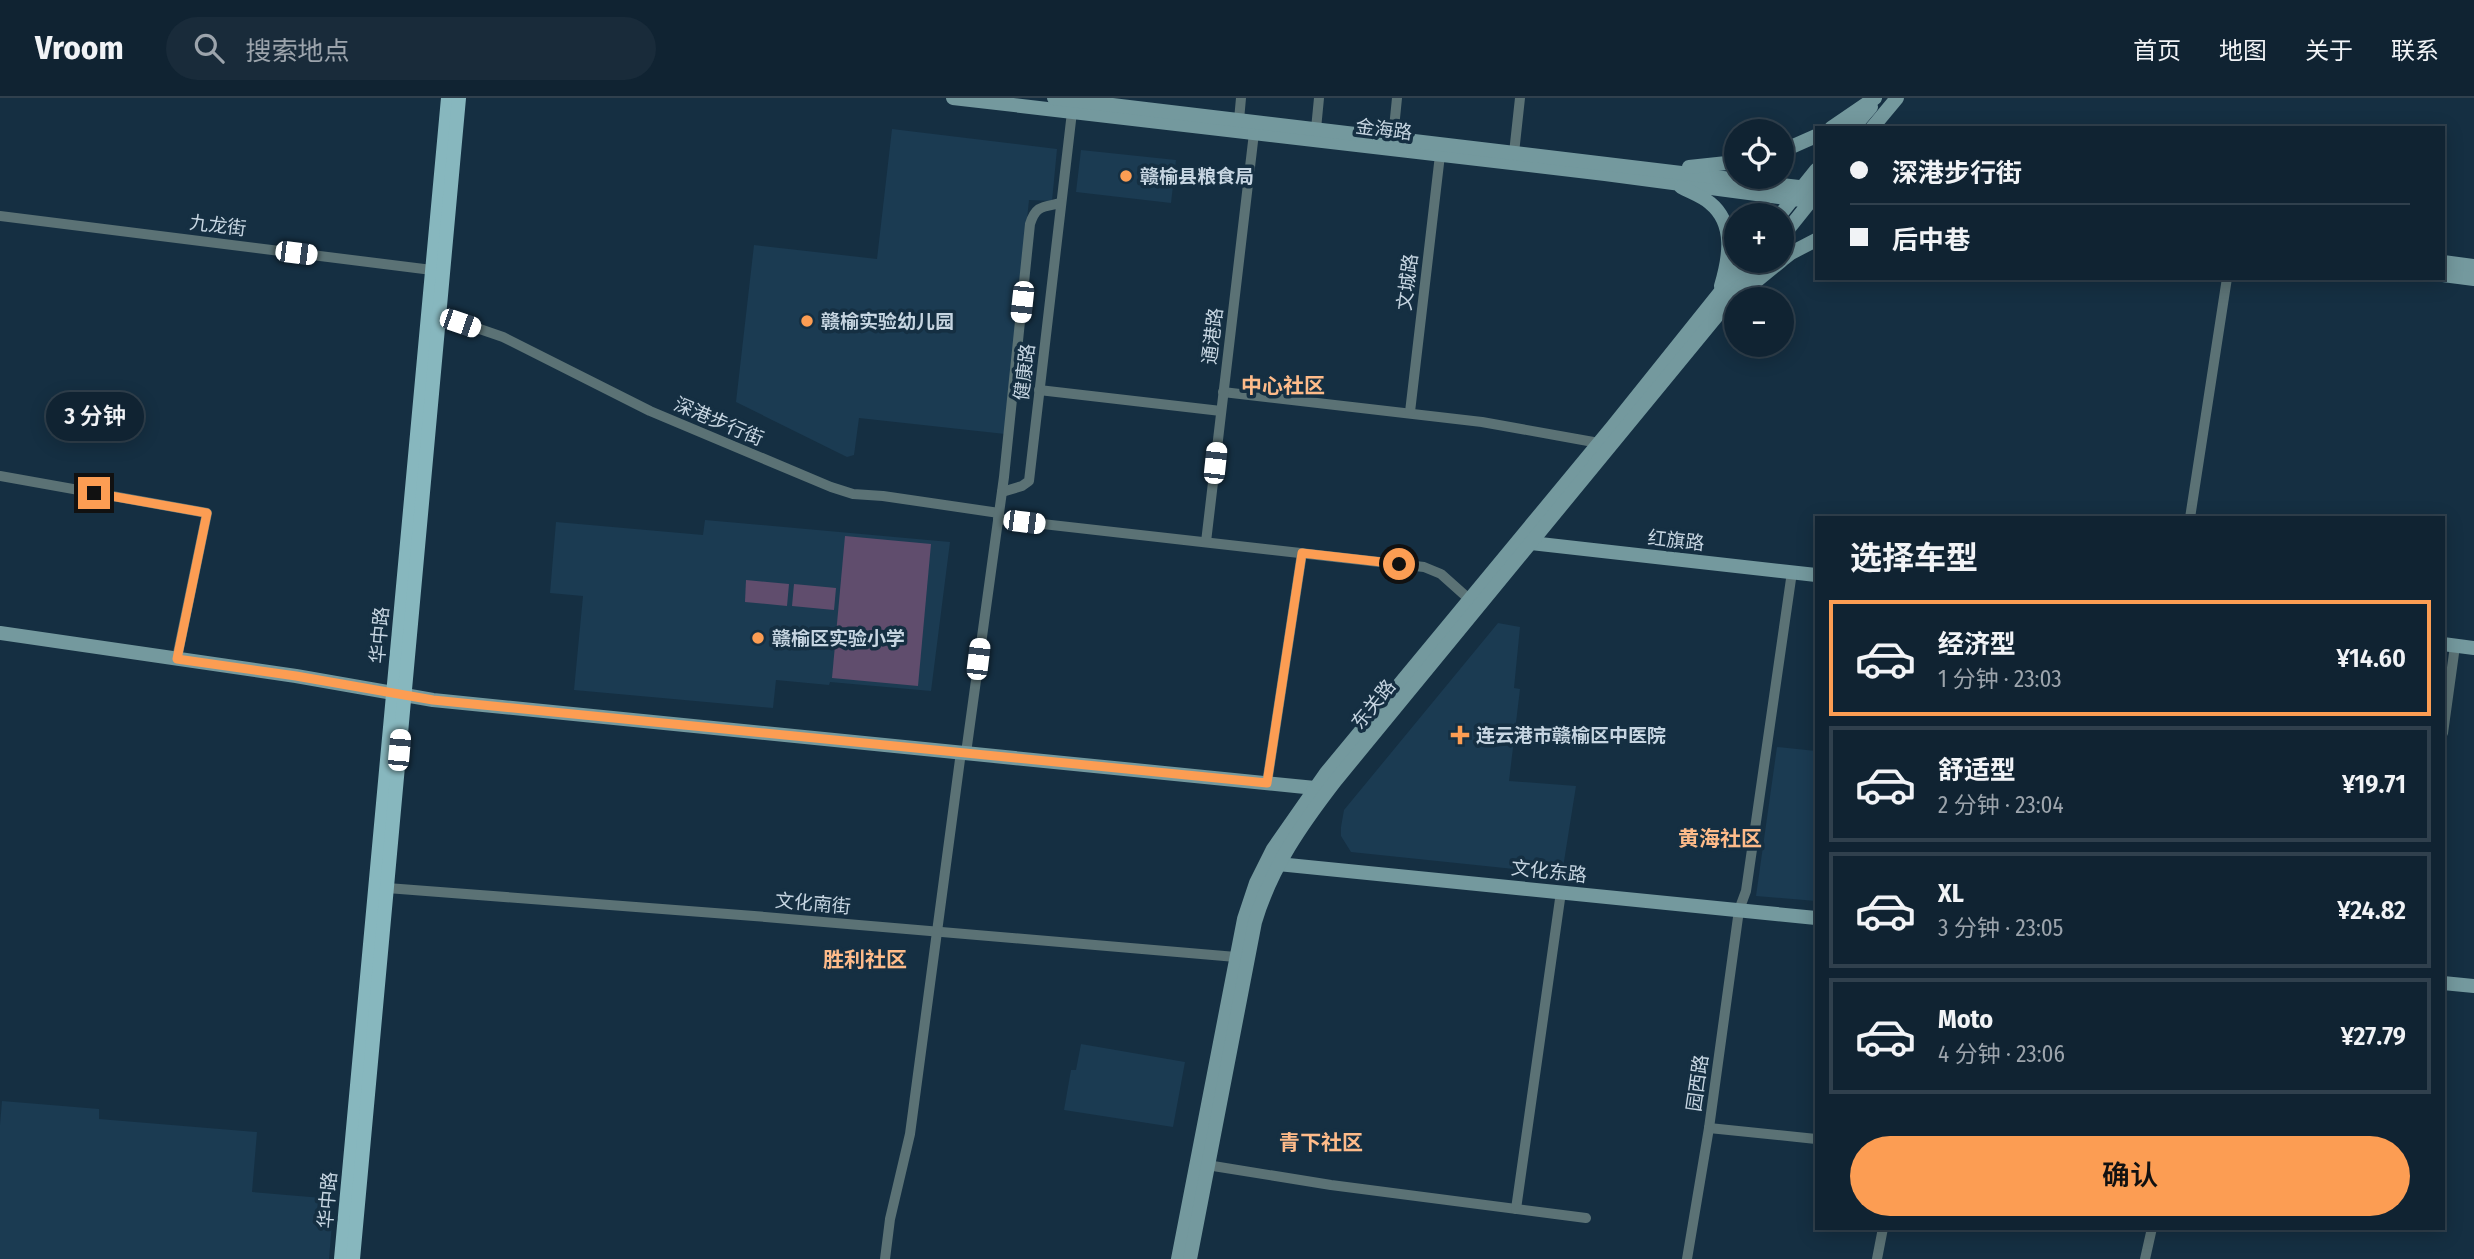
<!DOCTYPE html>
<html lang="zh">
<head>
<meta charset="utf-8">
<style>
	:root { --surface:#102332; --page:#192b3a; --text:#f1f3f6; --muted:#9ca4ac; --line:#30404d; --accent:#fc9d53 }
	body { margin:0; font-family:"Fira Sans Condensed","Noto Sans SC",sans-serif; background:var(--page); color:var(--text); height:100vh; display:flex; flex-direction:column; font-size:26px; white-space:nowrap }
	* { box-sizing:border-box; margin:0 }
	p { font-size:23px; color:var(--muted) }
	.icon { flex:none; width:38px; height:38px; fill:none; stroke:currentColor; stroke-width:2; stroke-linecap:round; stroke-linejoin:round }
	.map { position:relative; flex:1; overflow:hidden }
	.side { position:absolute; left:1815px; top:418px; width:630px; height:714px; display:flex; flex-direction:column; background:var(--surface); border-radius:0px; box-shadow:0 4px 18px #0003,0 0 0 2px var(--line) }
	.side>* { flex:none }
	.top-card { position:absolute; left:1815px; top:28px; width:630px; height:154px; border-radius:0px; box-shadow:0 4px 18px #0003,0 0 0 2px var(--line); display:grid; align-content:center; height:154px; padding:0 35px; background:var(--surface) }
	.controls { position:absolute; left:1724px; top:21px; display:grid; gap:14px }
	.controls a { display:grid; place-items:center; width:70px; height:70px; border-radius:50%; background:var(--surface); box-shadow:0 4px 18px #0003,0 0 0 2px var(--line); font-size:35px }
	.end { position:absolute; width:32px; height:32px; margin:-16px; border:9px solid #fc9d53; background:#111; box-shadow:0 0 0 4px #111 }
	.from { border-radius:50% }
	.bubble { position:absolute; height:49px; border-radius:24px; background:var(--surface); box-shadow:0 4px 18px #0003,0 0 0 2px var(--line); font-size:23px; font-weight:600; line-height:49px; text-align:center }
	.car { position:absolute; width:21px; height:42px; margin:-21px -10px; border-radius:9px; box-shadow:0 0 5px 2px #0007; background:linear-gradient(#fff 24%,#345 0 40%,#fff 0 76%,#345 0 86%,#fff 0) }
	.top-card b { display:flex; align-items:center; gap:24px; height:66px; font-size:26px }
	.top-card b+b { border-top:2px solid var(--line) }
	.top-card i { width:18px; height:18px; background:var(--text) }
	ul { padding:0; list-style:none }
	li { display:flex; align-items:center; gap:21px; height:116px; margin:0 14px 10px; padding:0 21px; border:4px solid var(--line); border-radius:0px }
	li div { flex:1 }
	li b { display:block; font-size:26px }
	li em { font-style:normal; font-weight:600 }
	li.active { border-color:var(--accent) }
	li>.icon { width:63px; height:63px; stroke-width:1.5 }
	h2 { padding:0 35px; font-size:32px; line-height:84px }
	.button { display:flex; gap:14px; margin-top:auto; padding:14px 35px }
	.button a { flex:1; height:80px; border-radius:42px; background:var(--accent); color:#111; font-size:28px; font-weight:600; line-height:80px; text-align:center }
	header { display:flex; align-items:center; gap:42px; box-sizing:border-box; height:98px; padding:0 35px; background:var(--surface); border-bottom:2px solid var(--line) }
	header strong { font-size:33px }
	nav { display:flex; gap:38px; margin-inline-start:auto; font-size:24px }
	.search { width:490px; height:63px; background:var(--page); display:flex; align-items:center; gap:18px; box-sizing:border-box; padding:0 24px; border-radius:38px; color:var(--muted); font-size:26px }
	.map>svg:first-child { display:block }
	.built { fill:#1b3b52 }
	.green { fill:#604d6d }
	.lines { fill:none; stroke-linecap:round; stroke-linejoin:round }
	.street { stroke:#5b7275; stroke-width:10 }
	.secondary { stroke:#74999e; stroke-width:14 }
	.primary { stroke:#87b7be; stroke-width:14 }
	.route { stroke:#fc9d53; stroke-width:9 }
	.poi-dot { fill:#fc9d53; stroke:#152f42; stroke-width:2.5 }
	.labels { text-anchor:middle; stroke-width:7; stroke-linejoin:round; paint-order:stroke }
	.street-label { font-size:19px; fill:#c6d5e1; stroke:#152f42 }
	.poi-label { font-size:19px; font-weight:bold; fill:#c6d5e1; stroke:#152f42; text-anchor:start }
	.neighbourhood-label { font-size:21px; font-weight:bold; fill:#febb8a; stroke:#152f42 }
</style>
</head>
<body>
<header>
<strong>Vroom</strong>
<div class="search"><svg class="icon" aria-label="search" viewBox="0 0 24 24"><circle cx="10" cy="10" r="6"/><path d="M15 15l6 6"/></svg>搜索地点</div>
<nav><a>首页</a><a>地图</a><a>关于</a><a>联系</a></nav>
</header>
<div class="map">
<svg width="2474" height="1161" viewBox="0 0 2474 1161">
	<rect width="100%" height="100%" fill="#152f42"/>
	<g class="built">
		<polygon points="892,31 1057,51 1052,103 1029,102 1005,336 859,320 854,357 847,359 736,304 754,147 877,161"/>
		<polygon points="1081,52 1176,62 1171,105 1076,94"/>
		<polygon points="705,422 950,444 931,593 830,584 829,587 776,582 773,610 574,592 583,498 550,495 556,424 703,437"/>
		<polygon points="1498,525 1520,529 1514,590 1520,591 1509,683 1576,688 1562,776 1351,754 1341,738 1341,729 1344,712"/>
		<polygon points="1777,649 1816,653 1816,803 1756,798"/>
		<polygon points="1081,946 1185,964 1173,1029 1064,1012 1071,972 1076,972"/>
		<polygon points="2,1003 99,1011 99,1021 257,1034 252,1094 334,1101 329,1161 0,1161 0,1027"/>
	</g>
	<g class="green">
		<polygon points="845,438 931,446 918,588 832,580"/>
		<polygon points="746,482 789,486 787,508 745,504"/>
		<polygon points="794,486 836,490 834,512 792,508"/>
	</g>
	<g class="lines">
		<g class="street">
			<polyline points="1239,22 1241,0"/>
			<polyline points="1316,31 1319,0"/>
			<polyline points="1393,40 1397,0"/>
			<polyline points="1514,55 1520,0"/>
			<polyline points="0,118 432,172"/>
			<polyline points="439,217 503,239 650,313 831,389 853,396 883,398 999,415"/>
			<polyline points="1039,292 1221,313"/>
			<polyline points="1223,294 1482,324 1599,345"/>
			<polyline points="1410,314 1440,57"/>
			<polyline points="0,378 207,415 177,560"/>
			<polyline points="1002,394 1022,388 1029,383 1072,14"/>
			<polyline points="2190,420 2227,180"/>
			<polyline points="998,421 1424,469 1441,476 1469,501"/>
			<polyline points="1206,444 1254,35"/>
			<polyline points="2443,635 2455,548"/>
			<path d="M966,655L1004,379L1030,126C1036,107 1043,109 1061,105"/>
			<polyline points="1267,685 1302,455"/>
			<polyline points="387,790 754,818 1236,859"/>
			<polyline points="1709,1030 1816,1041"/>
			<polyline points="1207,1067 1331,1087 1586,1120"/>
			<polyline points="1516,1111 1561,794"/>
			<polyline points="885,1161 890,1121 910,1036 961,654"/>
			<polyline points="1687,1161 1709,1030 1739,812 1746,793 1792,474"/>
			<polyline points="1877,1161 1883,1130"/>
			<polyline points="2145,1161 2152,1130"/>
		</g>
		<g class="secondary">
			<polyline points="953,0 1605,76 1816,104"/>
			<polyline points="1054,0 1816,91"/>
			<polyline points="1831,30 1875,0"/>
			<polyline points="1853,30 1871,9"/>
			<polyline points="1872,30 1897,0"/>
			<polyline points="1782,53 1816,38"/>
			<polyline points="1689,69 1736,64"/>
			<path d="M1681,89C1690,94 1702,98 1710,105C1736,126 1729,161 1721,188"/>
			<polyline points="1780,117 1816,72"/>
			<polyline points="1782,139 1814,99"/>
			<polyline points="1782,162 1791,155 1816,142"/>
			<polyline points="2443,164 2474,168"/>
			<polyline points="2443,177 2474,181"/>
			<polyline points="1749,189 1781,163"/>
			<polyline points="1531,445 1816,477"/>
			<polyline points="0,535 296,578 433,602 1315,690"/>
			<polyline points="2443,546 2474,550"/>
			<polyline points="1278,766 1816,820"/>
			<polyline points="2443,885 2474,888"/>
			<polyline points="1178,1161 1244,821 1256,785 1273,751 1326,675 1613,328 1745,163"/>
			<path d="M1190,1161L1255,824C1271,770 1302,726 1336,682L1762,163"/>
		</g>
		<g class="primary">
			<polyline points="341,1161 448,0"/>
			<polyline points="353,1161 459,0"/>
		</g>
	</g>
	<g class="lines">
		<polyline class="route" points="94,395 207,415 177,561 296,578 433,602 1267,685 1302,455 1399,466"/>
	</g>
	<g class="poi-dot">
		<circle cx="1126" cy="78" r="7"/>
		<circle cx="807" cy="223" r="7"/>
		<circle cx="758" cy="540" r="7"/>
		<path d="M1456.5 626.5h7v7h7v7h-7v7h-7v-7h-7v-7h7z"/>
	</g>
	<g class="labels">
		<g class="street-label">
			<text transform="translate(1384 31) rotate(7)" y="7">金海路</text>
			<text transform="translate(218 127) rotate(7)" y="7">九龙街</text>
			<text transform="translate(1407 184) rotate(-83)" y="7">文城路</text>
			<text transform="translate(1212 238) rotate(-83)" y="7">通港路</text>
			<text transform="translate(1024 274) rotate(-83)" y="7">健康路</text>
			<text transform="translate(719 323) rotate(23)" y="7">深港步行街</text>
			<text transform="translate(1676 442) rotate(6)" y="7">红旗路</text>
			<text transform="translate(379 537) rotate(-85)" y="7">华中路</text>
			<text transform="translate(1373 606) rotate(-51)" y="7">东关路</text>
			<text transform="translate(1549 773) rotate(6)" y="7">文化东路</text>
			<text transform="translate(813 805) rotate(5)" y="7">文化南街</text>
			<text transform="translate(1697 985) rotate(-82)" y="7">园西路</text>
			<text transform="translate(327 1102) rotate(-85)" y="7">华中路</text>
		</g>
		<g class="poi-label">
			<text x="1140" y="85">赣榆县粮食局</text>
			<text x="821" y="230">赣榆实验幼儿园</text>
			<text x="772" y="547">赣榆区实验小学</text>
			<text x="1476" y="644">连云港市赣榆区中医院</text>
		</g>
		<g class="neighbourhood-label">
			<text x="1283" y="295">中心社区</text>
			<text x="1720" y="748">黄海社区</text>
			<text x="865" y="869">胜利社区</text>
			<text x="1321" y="1052">青下社区</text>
		</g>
	</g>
</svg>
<div class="controls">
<a><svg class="icon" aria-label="locate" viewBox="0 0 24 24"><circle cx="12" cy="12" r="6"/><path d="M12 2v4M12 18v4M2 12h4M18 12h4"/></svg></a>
<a>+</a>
<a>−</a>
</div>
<i class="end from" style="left:1399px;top:466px"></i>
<i class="end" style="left:94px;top:395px"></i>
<div class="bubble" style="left:46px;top:294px;width:98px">3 分钟</div>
<i class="car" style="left:296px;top:155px;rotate:97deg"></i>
<i class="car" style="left:1022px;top:204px;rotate:186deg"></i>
<i class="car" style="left:460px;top:225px;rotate:109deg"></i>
<i class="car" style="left:1215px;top:365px;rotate:6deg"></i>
<i class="car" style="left:1024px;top:424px;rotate:97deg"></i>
<i class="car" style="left:978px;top:561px;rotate:7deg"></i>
<i class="car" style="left:399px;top:652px;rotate:5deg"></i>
<div class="top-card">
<b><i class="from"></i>深港步行街</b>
<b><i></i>后中巷</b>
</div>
<section class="side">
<h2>选择车型</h2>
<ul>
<li class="active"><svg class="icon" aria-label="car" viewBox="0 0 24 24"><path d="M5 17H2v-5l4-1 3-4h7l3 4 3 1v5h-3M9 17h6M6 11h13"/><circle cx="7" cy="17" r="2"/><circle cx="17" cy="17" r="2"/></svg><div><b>经济型</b><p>1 分钟 · 23:03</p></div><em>¥14.60</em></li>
<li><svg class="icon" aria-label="car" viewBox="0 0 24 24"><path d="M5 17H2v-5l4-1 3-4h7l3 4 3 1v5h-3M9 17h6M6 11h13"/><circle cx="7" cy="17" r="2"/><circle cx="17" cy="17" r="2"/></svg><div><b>舒适型</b><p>2 分钟 · 23:04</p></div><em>¥19.71</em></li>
<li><svg class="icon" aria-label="car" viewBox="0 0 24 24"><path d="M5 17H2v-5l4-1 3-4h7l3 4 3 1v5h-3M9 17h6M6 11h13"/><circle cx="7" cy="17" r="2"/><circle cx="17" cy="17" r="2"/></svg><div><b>XL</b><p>3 分钟 · 23:05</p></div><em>¥24.82</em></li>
<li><svg class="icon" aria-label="car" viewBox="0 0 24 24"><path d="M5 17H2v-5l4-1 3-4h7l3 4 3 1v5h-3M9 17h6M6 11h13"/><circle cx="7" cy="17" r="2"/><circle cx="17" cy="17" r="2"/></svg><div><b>Moto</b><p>4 分钟 · 23:06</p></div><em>¥27.79</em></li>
</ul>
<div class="button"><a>确认</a></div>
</section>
</div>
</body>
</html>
